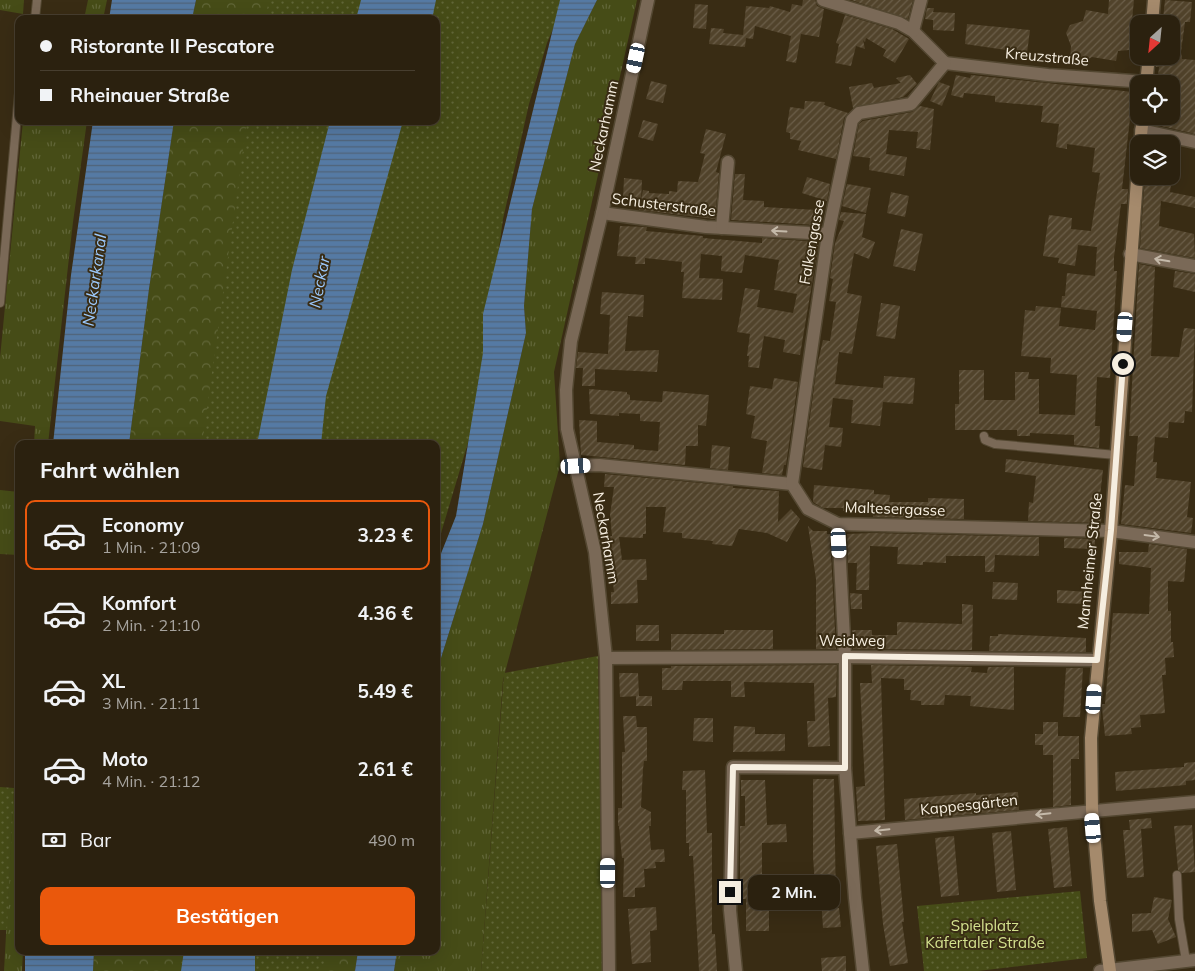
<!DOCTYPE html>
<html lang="de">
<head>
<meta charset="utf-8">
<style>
	:root { --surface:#2b210f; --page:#372e1d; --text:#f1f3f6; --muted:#a6a39e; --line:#473e2f; --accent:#ea580c }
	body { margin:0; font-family:Mulish,sans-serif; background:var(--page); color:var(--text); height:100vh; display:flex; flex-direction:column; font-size:19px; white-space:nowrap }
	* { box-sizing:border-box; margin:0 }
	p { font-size:16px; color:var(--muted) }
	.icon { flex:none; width:28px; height:28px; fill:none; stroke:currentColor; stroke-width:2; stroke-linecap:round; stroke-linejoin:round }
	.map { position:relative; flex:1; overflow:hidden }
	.drawer { position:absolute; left:15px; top:440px; width:425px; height:515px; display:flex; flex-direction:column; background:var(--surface); border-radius:10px; box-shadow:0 5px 20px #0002,0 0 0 1px var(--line) }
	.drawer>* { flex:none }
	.top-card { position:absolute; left:15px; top:15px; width:425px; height:110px; border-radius:10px; box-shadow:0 5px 20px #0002,0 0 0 1px var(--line); display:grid; align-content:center; height:110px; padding:0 25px; background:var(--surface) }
	.needle { width:32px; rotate:207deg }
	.buttons { position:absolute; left:1130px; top:15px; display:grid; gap:10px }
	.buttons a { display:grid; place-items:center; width:50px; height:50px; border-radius:10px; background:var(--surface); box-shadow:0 5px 20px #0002,0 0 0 1px var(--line); font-size:25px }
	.end { position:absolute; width:22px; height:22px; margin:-11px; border:6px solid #f6eee0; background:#111; box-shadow:0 0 0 2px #111 }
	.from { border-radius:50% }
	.bubble { position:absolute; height:35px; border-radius:10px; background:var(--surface); box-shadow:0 5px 20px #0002,0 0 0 1px var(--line); font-size:16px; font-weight:700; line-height:35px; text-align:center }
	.car { position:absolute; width:15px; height:30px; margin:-15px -8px; border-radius:6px; box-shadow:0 0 4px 1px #0007; background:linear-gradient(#fff 24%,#345 0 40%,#fff 0 76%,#345 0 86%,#fff 0) }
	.top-card b { display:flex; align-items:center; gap:18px; height:48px; font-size:19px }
	.top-card b+b { border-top:1px solid var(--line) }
	.top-card i { width:12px; height:12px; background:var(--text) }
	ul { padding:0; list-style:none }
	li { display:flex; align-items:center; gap:15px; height:70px; margin:0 10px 8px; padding:0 15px; border:2px solid transparent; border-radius:10px }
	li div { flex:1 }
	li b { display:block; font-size:19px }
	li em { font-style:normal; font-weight:700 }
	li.on { border-color:var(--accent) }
	li>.icon { width:45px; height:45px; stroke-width:1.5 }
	h2 { padding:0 25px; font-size:22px; line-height:60px }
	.pay { display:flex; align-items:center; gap:12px; height:55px; padding:0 25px; font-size:19px }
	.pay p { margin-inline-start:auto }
	.primary-button { display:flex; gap:10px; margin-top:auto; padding:10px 25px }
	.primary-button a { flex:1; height:58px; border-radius:10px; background:var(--accent); color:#fff; font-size:20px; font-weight:700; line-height:58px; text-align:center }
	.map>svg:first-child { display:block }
	.grass { fill:url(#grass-tufts) }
	.forest { fill:url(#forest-crowns) }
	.park { fill:url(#park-dots) }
	.water { fill:url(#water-rules) }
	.building { fill:url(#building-hatch) }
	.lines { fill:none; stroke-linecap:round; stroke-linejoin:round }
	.lane-casing { stroke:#534731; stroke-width:10 }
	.street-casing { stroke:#534731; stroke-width:15 }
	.secondary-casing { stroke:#534731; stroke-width:15 }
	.lane { stroke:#7a6957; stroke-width:8 }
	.street { stroke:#7a6957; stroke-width:12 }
	.secondary { stroke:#a58a6c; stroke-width:12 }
	.oneway { stroke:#c4b9a9 }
	.route { stroke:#f6eee0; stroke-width:6 }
	.labels { text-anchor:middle; stroke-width:4; stroke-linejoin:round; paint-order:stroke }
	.street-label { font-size:15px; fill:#f6eee0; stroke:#392c14 }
	.park-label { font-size:15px; fill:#d4e28e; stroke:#392c14 }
	.water-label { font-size:16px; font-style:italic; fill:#9cc9fc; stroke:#392c14 }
</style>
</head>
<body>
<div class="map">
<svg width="1195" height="971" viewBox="0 0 1195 971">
	<defs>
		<pattern id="grass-tufts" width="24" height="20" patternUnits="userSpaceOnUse" patternTransform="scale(1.25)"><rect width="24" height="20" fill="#464c17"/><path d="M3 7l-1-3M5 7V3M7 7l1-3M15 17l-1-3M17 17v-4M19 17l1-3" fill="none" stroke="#616638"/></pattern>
		<pattern id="forest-crowns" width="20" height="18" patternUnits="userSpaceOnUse" patternTransform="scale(1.25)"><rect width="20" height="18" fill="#464c17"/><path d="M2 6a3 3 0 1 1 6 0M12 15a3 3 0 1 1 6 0" fill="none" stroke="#616638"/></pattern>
		<pattern id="park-dots" width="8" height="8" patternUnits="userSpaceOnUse" patternTransform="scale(1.25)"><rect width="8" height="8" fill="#464c17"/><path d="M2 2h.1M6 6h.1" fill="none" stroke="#616638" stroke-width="1.8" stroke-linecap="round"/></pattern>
		<pattern id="water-rules" width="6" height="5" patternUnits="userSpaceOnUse" patternTransform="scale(1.25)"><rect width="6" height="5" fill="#557aa4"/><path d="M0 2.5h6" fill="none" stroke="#506378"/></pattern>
		<pattern id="building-hatch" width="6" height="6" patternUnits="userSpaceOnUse" patternTransform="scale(1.25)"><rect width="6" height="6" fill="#51432b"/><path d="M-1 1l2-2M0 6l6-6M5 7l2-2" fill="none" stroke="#6b5e49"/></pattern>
	</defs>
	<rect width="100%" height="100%" fill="#392c14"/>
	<g class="grass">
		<polygon points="0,0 24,0 23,14 0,10"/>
		<polygon points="88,0 107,0 103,19 84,19"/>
		<polygon points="597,0 637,0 554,372 560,465 503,680 481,971 394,971 397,951 436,951 436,674 483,524 526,333 524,306 532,209 575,44"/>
		<polygon points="23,121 87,121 73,222 48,444 34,444 35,426 0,421 0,358"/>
		<polygon points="0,490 19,492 19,555 0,554"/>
		<polygon points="19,597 19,951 23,951 22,971 4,971 14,788"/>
	</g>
	<g class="forest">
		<polygon points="196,0 361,0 356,19 192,19"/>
		<polygon points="174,121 330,121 257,444 129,444 149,289"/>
		<polygon points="94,951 184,951 181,971 93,971"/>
		<polygon points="255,951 358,951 355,971 255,971"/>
	</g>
	<g class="park">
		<polygon points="269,0 565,0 547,43 529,104 503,219 476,416 436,550 436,444 202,444 247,121 436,121 436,19 265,19"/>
		<polygon points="598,656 603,971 481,971 504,673"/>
		<polygon points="0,787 14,788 7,930 0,930"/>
		<polygon points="1080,891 1087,958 978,971 924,971 917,906"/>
		<polygon points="180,951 326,951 324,971 179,971"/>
	</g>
	<g class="water">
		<polygon points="112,0 196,0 192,19 109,19"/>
		<polygon points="361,0 436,0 432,19 356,19"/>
		<polygon points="560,0 597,0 575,44 532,209 524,306 526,333 483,524 436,674 436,566 456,516 483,353 483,314"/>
		<polygon points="93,121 174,121 149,289 129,444 53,444 71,275"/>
		<polygon points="330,121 403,121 326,396 321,444 257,444 292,270"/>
		<polygon points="25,951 94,951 93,971 25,971"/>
		<polygon points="184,951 255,951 255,971 181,971"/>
		<polygon points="358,951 397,951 394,971 355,971"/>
	</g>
	<g class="building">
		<polygon points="803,0 815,0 817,6 824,9 819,37 801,34 796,63 786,61 791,36 755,26 753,39 746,38 745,47 709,44 711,28 724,29 723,33 743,35 746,6 769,8 770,6 790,12 792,4 802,6"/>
		<polygon points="851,0 913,0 908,19"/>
		<polygon points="1109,0 1134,0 1129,50 1118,51 1116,61 1092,57 1083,63 1070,61 1071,46 1066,33 1070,25 1083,21 1086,10 1108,14"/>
		<polygon points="1165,0 1192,2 1190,22 1185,22 1181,52 1182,59 1195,60 1195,134 1157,125 1151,119 1151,116 1171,116 1171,84 1157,84 1159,67 1156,67 1157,56 1171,56 1171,20 1163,19"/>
		<polygon points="695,4 708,5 706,29 693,28"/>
		<polygon points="927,8 934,8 933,12 955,13 954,31 933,30 933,20 925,19"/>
		<polygon points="845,15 892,29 909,39 895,63 883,56 886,50 866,38 865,42 863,40 865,49 856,46 851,66 835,63 839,44 836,43"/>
		<polygon points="967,24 1030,30 1027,53 965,44"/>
		<polygon points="910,75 917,84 903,97 853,108 849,87 872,83 874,88 901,83 896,78"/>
		<polygon points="956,75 970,78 971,75 1133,92 1122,189 1128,189 1127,204 1121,204 1114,257 1114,271 1117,271 1110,378 1097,377 1095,426 1100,426 1099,448 1074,445 1074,435 1030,433 1030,436 1017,436 1017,430 955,430 955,404 959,404 959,370 984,370 984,400 1015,400 1015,372 1029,372 1028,379 1039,379 1039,414 1075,415 1077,375 1050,373 1051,358 1021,356 1022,345 1025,310 1035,311 1036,306 1061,308 1059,326 1095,330 1097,311 1061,307 1062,296 1065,296 1067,273 1095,276 1097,247 1078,245 1075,266 1058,263 1059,258 1043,256 1049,215 1072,218 1071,229 1091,231 1100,173 1092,172 1095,148 1067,144 1067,149 1056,147 1059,124 1041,122 1043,106 995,102 995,96 964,93 963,98 951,95"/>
		<polygon points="651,81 667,85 663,103 646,99"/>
		<polygon points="939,82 950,86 942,106 930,101"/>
		<polygon points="805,101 825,102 824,105 848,113 844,118 836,159 798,150 801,141 790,139 790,133 786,132 790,107 804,109"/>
		<polygon points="920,106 934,109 930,150 916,148 918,132 889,130 886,154 907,157 904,176 869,170 870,158 853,156 859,124 863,121 912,112"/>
		<polygon points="643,120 658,124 653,141 638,137"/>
		<polygon points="706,129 726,134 716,172 719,173 715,219 639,210 641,200 623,199 624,178 642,180 641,200 643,190 649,191 649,193 669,194 669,191 677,192 678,181 698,182 705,154 700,153"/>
		<polygon points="1171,145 1181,147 1177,171 1171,170"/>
		<polygon points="735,174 745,174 743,200 764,201 764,207 817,210 816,225 731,220"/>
		<polygon points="1145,176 1172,176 1170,192 1195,197 1195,208 1161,201 1159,226 1194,234 1195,258 1140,248"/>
		<polygon points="807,177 830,184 827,201 802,193"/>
		<polygon points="847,184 871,188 866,213 842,206"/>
		<polygon points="891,192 909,196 905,217 887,213"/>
		<polygon points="841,212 866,214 862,237 875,242 869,259 854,253 847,293 862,296 852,354 839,352 835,384 883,388 884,376 915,378 913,404 883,402 880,426 851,423 853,400 833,398 829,427 843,428 841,447 825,445 822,470 803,467 817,366 823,340 830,341 836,302 829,301 833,279 830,278 835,243 844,221 839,220"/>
		<polygon points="620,226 647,227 646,231 703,236 703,238 762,243 762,238 819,242 800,355 783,352 785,340 764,336 759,368 748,367 749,356 747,356 750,334 737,332 745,288 760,290 757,307 793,313 797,294 774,290 779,260 745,255 742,273 721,271 722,256 701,254 699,278 723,279 722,300 682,298 684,272 681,272 682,262 645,258 645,264 635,264 636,257 617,256"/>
		<polygon points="901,229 923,234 915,271 893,266"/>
		<polygon points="1139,264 1155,267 1151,356 1179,357 1184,328 1195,329 1192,412 1185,411 1184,423 1169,422 1168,438 1155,437 1153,462 1157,462 1156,478 1191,482 1187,517 1193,518 1191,533 1121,524 1125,485 1134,486 1138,436 1129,436"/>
		<polygon points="1175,271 1195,274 1195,292 1173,287"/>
		<polygon points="602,292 644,295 643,317 628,316 625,351 659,350 657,372 595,369 595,386 582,386 583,368 576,368 578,352 608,354 610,315 600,314"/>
		<polygon points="881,303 900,306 895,339 876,336"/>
		<polygon points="774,378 798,382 786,465 784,465 782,475 762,473 767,441 751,438 755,416 746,414 750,386 772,389"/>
		<polygon points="589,389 627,392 627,394 630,395 630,400 662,402 663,391 709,395 706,426 698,425 698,446 686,446 685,465 581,455 579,420 597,421 597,442 634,445 634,449 658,451 660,422 640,421 640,414 619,413 619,416 590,414"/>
		<polygon points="712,445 730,447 728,470 710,468"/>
		<polygon points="1006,459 1103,470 1099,505 1102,505 1101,523 1028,521 1029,502 1033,503 1036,476 1005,472"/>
		<polygon points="605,474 733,486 733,488 779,491 778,522 791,509 800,519 787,542 767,533 739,529 732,546 712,544 713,541 682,538 682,533 663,532 666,507 646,507 646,534 643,534 643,538 619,537 622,560 646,559 647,580 637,580 638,603 611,604 611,592 614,592 610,553 608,553 606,537 612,536 610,515 614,487 604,487"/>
		<polygon points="814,485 874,490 874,494 890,495 889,502 928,502 928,498 964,499 964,519 873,517 873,512 843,511 843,508 823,508 813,502"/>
		<polygon points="808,526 813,531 827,531 827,534 830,534 836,649 816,649 816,579"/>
		<polygon points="873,533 1039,537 1039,556 995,555 994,572 985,572 985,556 946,556 946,563 923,562 923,565 897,564 898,547 870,546 869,590 856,590 857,563 848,563 847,534"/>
		<polygon points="1064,538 1095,539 1095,549 1064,548"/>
		<polygon points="1149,544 1187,549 1184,582 1168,581 1168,611 1171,611 1171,642 1173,642 1174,657 1165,658 1166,675 1162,675 1165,713 1140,715 1141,727 1131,728 1132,734 1105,736 1102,708 1102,704 1105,704 1113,613 1149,614 1151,568 1119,564 1119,552 1148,552"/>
		<polygon points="993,582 1018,583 1017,600 992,599"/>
		<polygon points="1057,590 1089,592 1088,604 1057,603"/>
		<polygon points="850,593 862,594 862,609 851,609"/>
		<polygon points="962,604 973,605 972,650 853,649 852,630 872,630 872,635 897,635 897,622 962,624"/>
		<rect x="636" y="625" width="23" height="16"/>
		<polygon points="724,630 773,630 773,649 671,650 671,634 724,634"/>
		<polygon points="998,634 1086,638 1086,652 989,651 990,636 998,636"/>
		<polygon points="837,665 836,697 828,698 830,746 808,747 807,721 815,721 814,683 744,682 745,697 731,697 731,681 683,681 682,690 662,690 662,668 671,668 671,666"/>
		<polygon points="871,665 972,667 971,672 987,673 988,667 1014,667 1014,710 970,706 971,696 945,695 944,705 921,705 921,701 910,700 911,690 904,690 904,679 881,678 885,820 858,821 856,787 865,786 860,683 872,683"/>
		<polygon points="1066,668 1083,668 1080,717 1063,717"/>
		<polygon points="619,673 638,673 639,696 620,697"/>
		<rect x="636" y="696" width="16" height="10"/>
		<polygon points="623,716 636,716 637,727 647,727 647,761 644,761 643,769 641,807 651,812 651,826 649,826 651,850 664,849 665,862 655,862 656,868 644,869 645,887 635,888 635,897 623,897 624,858 622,858 619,826 618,826 618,808 622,808 622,752 625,752"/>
		<polygon points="694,718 713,718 713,742 693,741"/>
		<polygon points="1043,722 1058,722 1058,736 1079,736 1079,759 1071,759 1071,805 1053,807 1053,755 1043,755 1043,745 1035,745 1035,734 1043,734"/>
		<polygon points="734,726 755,727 755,734 785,734 785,751 733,752"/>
		<polygon points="1195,762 1195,780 1186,781 1186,785 1116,791 1115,772 1184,767 1184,763"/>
		<polygon points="705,770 707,833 712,833 712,934 715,934 717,971 699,971 693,856 689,856 689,843 686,843 686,790 682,790 683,771"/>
		<polygon points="813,779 834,779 836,908 839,908 841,927 823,928 821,897 816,898 813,857"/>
		<polygon points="741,780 765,780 767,825 786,824 787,842 762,843 762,909 769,909 769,931 746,931 746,899 740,899 740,826 745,826 745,796 741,796"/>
		<polygon points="1018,792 1019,810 905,820 904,799 976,793 976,795"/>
		<polygon points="1151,818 1152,828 1141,829 1144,877 1127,878 1123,830 1130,830 1129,820"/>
		<polygon points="1192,825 1195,872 1182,873 1178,870 1174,826"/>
		<polygon points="1067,827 1072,886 1054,888 1048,829"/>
		<polygon points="1011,831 1016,890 997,892 992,833"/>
		<polygon points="954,836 959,895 941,897 935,838"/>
		<polygon points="897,844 904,922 902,922 908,963 890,966 883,924 876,846"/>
		<polygon points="1154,897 1172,900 1168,919 1176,937 1158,944 1152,930 1132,932 1132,914 1151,913"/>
		<polygon points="656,907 657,930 650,931 651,962 632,964 628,909"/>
		<polygon points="846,956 846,971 822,971 821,958"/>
	</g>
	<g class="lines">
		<defs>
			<g id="lane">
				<polyline points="35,19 37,0"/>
				<polyline points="0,303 19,93"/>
				<polyline points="984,436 985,440 995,444 1116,455"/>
				<polyline points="1177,875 1179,919 1186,961"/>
			</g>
			<g id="street">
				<polyline points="823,0 899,23 913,31 945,63"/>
				<polyline points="913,31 921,0"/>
				<polyline points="945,63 1048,75 1146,82"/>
				<polyline points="1141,130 1195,142"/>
				<polyline points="602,213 706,227 828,234"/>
				<polyline points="722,228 728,162"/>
				<polyline points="1130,254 1195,266"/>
				<polyline points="576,466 599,465 792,484 808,509 838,524 1111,531 1195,542"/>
				<polyline points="792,484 828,234 852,120 859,113 911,104 945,63"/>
				<polyline points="838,524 845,657 845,768 855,898 863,971"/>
				<polyline points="606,658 845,657 1097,660"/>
				<polyline points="850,833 1195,802"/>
				<polyline points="609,971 606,658 595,552 567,429 566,390 571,341 602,213 648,0"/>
				<polyline points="736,971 730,910 733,767 845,768"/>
				<polyline points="1100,971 1195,960"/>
			</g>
			<g id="secondary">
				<polyline points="1152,24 1154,0"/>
				<polyline points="1146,84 1149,56"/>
				<polyline points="1140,144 1143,116"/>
				<polyline points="1110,971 1100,901 1092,809 1091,738 1111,531 1139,153"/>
			</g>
		</defs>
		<use href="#lane" class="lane-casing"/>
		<use href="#street" class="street-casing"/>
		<use href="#secondary" class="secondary-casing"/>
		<use href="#lane" class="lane"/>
		<use href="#street" class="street"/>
		<use href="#secondary" class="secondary"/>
	</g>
	<defs><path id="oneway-shaft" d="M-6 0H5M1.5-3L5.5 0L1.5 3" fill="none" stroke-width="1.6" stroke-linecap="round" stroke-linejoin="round" transform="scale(1.25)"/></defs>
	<g class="oneway">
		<use href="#oneway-shaft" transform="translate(779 231) rotate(-177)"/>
		<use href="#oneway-shaft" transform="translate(1162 260) rotate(-170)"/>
		<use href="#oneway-shaft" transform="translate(1152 536) rotate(8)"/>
		<use href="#oneway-shaft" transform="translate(1043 814) rotate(174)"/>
		<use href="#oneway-shaft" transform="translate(882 830) rotate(174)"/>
	</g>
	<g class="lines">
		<polyline class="route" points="730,892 733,767 845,768 845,656 1097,660 1111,530 1123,364"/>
	</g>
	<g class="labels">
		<g class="street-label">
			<text transform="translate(1047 57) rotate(5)" y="5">Kreuzstraße</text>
			<text transform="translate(604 126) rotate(-78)" y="5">Neckarhamm</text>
			<text transform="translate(664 205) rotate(7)" y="5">Schusterstraße</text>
			<text transform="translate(812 242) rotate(-80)" y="5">Falkengasse</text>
			<text transform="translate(895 509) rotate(2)" y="5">Maltesergasse</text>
			<text transform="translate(606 538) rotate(80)" y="5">Neckarhamm</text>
			<text transform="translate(1090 561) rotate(-84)" y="5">Mannheimer Straße</text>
			<text x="852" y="646">Weidweg</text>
			<text transform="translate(969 805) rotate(-6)" y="5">Kappesgärten</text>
		</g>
		<g class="park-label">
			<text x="985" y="931">Spielplatz<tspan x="985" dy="17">Käfertaler Straße</tspan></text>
		</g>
		<g class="water-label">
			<text transform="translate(94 280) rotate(-82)" y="6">Neckarkanal</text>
			<text transform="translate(319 282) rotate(-79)" y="6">Neckar</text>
		</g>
	</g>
</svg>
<div class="buttons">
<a><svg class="needle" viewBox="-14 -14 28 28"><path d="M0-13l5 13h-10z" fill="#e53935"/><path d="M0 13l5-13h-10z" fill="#a6a39e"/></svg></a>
<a><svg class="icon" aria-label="locate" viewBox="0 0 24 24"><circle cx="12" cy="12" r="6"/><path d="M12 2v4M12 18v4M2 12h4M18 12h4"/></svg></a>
<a><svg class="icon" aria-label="layers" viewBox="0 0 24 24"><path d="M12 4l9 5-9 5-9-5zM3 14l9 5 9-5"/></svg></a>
</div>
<i class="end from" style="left:1123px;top:364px"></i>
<i class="end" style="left:730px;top:892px"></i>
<div class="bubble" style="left:748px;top:875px;width:92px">2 Min.</div>
<i class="car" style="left:636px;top:58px;rotate:192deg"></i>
<i class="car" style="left:1125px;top:327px;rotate:184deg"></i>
<i class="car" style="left:576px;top:466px;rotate:87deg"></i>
<i class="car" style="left:839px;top:543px;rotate:177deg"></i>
<i class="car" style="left:1094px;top:699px;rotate:4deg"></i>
<i class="car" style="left:1093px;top:828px;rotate:355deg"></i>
<i class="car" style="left:608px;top:873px;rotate:0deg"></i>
<div class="top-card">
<b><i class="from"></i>Ristorante Il Pescatore</b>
<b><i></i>Rheinauer Straße</b>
</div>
<section class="drawer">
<h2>Fahrt wählen</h2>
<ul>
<li class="on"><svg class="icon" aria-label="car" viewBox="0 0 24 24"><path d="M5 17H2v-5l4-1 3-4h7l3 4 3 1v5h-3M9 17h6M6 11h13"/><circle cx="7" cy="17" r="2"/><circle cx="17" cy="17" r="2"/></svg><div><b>Economy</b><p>1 Min. · 21:09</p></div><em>3.23 €</em></li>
<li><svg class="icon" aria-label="car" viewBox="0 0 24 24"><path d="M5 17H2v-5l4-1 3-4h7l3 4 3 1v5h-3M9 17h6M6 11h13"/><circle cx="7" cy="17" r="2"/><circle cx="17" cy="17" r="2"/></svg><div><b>Komfort</b><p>2 Min. · 21:10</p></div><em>4.36 €</em></li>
<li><svg class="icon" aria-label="car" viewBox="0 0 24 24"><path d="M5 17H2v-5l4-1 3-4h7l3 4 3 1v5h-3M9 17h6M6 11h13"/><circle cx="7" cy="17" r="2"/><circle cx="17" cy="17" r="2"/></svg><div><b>XL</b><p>3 Min. · 21:11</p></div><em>5.49 €</em></li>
<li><svg class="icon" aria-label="car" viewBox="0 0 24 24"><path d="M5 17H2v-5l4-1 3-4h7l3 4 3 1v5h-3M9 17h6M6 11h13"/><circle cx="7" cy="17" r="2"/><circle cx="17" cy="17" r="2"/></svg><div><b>Moto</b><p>4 Min. · 21:12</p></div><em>2.61 €</em></li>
</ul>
<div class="pay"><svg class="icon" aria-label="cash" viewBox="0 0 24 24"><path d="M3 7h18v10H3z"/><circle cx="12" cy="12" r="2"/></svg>Bar<p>490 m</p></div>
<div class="primary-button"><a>Bestätigen</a></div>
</section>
</div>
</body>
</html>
